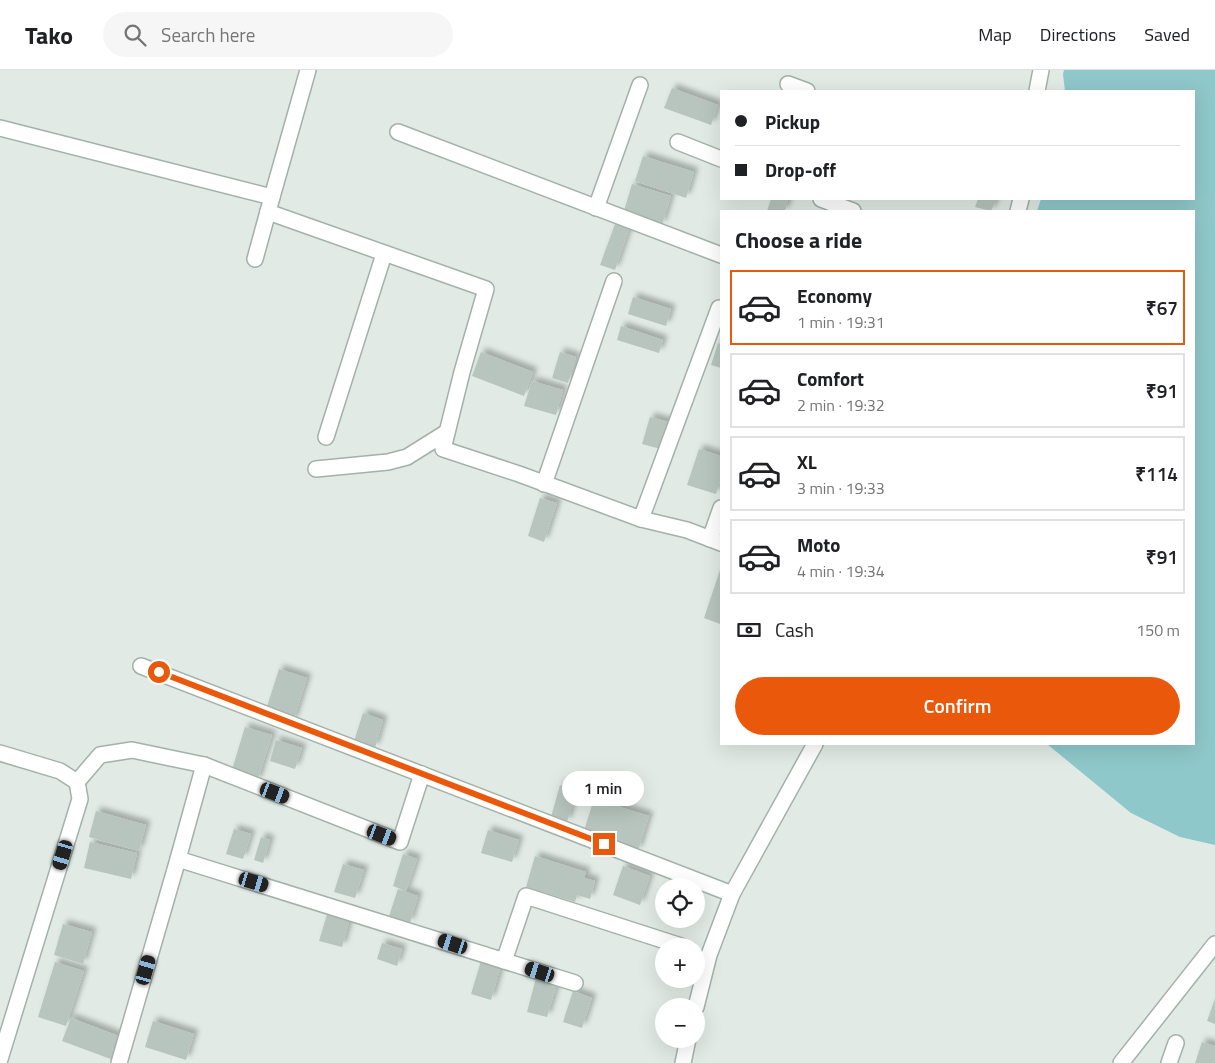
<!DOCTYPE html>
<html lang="en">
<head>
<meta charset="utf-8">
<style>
	:root { --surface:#fff; --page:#f6f6f6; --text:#202124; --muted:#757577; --line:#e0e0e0; --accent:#ea580c }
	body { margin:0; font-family:"Titillium Web",sans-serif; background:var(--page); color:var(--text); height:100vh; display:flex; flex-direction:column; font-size:19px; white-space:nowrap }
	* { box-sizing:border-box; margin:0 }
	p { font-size:16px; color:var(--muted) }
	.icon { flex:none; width:28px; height:28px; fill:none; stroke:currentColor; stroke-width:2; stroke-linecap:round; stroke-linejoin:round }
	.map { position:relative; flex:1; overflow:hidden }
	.side { position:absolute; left:720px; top:140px; width:475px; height:535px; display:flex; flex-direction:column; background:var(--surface); border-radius:0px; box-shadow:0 5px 20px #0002 }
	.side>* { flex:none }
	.hud { position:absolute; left:720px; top:20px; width:475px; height:110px; border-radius:0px; box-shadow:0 5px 20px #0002; display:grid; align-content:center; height:110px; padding:0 15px; background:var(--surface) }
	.controls { position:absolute; left:655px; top:808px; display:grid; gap:10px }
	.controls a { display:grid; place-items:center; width:50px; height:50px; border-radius:50%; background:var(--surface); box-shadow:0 5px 20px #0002; font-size:25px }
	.end { position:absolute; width:22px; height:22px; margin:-11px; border:6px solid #ea580c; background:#fff; box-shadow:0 0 0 2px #fff }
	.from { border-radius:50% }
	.bubble { position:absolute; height:35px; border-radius:18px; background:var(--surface); box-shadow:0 5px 20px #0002; font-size:16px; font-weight:600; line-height:35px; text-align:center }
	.car { position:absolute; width:15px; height:30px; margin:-15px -8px; border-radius:6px; box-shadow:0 0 4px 1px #0007; background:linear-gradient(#222 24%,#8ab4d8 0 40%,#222 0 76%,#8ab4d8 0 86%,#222 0) }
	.hud b { display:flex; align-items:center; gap:18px; height:48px; font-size:19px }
	.hud b+b { border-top:1px solid var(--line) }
	.hud i { width:12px; height:12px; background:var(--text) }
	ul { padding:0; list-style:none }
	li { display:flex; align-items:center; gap:15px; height:75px; margin:0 10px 8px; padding:0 5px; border:2px solid var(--line); border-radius:0px }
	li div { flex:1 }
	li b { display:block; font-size:19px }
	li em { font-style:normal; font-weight:600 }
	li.current { border-color:var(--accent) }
	li>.icon { width:45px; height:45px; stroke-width:1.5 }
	h2 { padding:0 15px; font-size:22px; line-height:60px }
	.pay { display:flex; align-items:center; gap:12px; height:55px; padding:0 15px; font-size:19px }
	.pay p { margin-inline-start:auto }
	.cta { display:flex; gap:10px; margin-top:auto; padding:10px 15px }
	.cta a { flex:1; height:58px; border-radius:30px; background:var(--accent); color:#fff; font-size:20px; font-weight:600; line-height:58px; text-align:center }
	header { display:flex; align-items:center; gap:30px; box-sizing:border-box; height:70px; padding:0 25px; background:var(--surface); border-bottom:1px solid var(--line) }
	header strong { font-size:24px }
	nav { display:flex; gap:28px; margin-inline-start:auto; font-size:18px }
	.search { width:350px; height:45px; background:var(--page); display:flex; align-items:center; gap:12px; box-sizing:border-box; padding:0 18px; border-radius:28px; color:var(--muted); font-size:19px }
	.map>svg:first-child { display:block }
	.water { fill:#8fc8ca }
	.building { fill:#b7c5be; filter:url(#shadow) }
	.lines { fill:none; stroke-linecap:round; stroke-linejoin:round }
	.minor-casing { stroke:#a4b1ab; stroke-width:18 }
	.minor { stroke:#fff; stroke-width:15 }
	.route { stroke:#ea580c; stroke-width:6 }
</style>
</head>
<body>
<header>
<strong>Tako</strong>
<div class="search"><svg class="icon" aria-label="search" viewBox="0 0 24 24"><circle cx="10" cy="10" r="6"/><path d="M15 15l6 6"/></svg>Search here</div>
<nav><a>Map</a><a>Directions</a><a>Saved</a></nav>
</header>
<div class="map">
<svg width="1215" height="993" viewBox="0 0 1215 993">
	<defs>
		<filter id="shadow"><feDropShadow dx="4.5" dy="-4.5" stdDeviation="2.5" flood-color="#0004"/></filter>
	</defs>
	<rect width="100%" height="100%" fill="#e1eae5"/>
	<polygon class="water" points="1064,0 1215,0 1215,775 1180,767 1131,743 1047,674 1194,674 1194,141 1037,141 1041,129 1194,129 1194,21 1065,21 1063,4"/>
	<g class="building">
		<polygon points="672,18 718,35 711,55 664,38"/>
		<polygon points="643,86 694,102 686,128 635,111"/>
		<polygon points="632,114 671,126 662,155 623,144"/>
		<polygon points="771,129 788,129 785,141 767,141"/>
		<polygon points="978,129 996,129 991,141 975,137"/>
		<polygon points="615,154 629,159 615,200 600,195"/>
		<polygon points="633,227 671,239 666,256 628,244"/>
		<polygon points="621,256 663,270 659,283 617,270"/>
		<polygon points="718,273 721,274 721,298 711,295"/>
		<polygon points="481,282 533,302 524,326 472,306"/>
		<polygon points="560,282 576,287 568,313 552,308"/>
		<polygon points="532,311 563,320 556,345 524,336"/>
		<polygon points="650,347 672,353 664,380 642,374"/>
		<polygon points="699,379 721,386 721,408 716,424 687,415"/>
		<polygon points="540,428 557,433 544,472 528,466"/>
		<polygon points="721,497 721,549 720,554 704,548"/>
		<polygon points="279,599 307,608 293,652 265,643"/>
		<polygon points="363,643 383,650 375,678 354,671"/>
		<polygon points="245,657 272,665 257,712 231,703"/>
		<polygon points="276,670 302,678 295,699 270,691"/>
		<polygon points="560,715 577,720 567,752 551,747"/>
		<polygon points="594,729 649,746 638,781 583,764"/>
		<polygon points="96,741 146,755 139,781 89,767"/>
		<polygon points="234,759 251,764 243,789 226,784"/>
		<polygon points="488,760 519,770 512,792 481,783"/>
		<polygon points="261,767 270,770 263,793 254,790"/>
		<polygon points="90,772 137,783 131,809 84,798"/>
		<polygon points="403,784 417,789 406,821 393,816"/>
		<polygon points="535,786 586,802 584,808 595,811 590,829 577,825 575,832 526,817"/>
		<polygon points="343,794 364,800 355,828 334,822"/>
		<polygon points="623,796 650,806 640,835 613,825"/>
		<polygon points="398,819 418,826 410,853 389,846"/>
		<polygon points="329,838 351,845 342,877 319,871"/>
		<polygon points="63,854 92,862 83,894 54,885"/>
		<polygon points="382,873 402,879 397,896 377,889"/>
		<polygon points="481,891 501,896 491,930 471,924"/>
		<polygon points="55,892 84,901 66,956 38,947"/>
		<polygon points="536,908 557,914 547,947 527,942"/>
		<polygon points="573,921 592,928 582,958 563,952"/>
		<polygon points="1215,929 1215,954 1207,951"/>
		<polygon points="71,948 124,968 116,991 62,971"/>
		<polygon points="153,951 194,964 186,990 145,977"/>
		<polygon points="1202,972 1215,976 1215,993 1195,993"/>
	</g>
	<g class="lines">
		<defs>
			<g id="minor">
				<polyline points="788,14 807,21"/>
				<polyline points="1037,21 1041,0"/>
				<polyline points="0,58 272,127 255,189"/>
				<polyline points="398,62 721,185"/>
				<polyline points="678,72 721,89"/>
				<polyline points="272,127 308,0"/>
				<polyline points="821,129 853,141"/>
				<polyline points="596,138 640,15"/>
				<polyline points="1018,141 1021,129"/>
				<polyline points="268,142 486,219 462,302 443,379 519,404 641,449 687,460 721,473"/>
				<polyline points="326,367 384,184"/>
				<polyline points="316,399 388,392 407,387 447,362"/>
				<polyline points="544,414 614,211"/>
				<polyline points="641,449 719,238"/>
				<polyline points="710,469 721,438"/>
				<polyline points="141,596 732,824"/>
				<polyline points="0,683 60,701 77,712 80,729 0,989"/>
				<polyline points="77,712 100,685 132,680 204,695"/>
				<polyline points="178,789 575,913"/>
				<polyline points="504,891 526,826 681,876"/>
				<polyline points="696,937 709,885 732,824 815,674"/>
				<polyline points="119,993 178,789 204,695 400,772 422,704"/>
				<polyline points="683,993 688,969"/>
				<polyline points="1121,993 1215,874"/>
				<polyline points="1169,993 1176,973"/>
			</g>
		</defs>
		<use href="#minor" class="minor-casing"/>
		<use href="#minor" class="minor"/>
	</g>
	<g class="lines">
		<polyline class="route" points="159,602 604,774"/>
	</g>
</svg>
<div class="controls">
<a><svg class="icon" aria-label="locate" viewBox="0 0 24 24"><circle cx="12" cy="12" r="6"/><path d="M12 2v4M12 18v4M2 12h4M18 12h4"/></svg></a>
<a>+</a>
<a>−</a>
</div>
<i class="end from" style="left:159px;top:602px"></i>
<i class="end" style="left:604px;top:774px"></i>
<div class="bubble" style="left:562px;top:701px;width:82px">1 min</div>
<i class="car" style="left:275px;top:723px;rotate:111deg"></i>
<i class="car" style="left:382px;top:765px;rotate:111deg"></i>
<i class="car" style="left:63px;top:785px;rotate:197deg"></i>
<i class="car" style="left:254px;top:812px;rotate:107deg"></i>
<i class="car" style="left:453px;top:874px;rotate:288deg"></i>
<i class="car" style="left:146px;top:900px;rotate:16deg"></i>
<i class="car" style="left:540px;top:902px;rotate:288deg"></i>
<div class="hud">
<b><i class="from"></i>Pickup</b>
<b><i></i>Drop-off</b>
</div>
<section class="side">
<h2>Choose a ride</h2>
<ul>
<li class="current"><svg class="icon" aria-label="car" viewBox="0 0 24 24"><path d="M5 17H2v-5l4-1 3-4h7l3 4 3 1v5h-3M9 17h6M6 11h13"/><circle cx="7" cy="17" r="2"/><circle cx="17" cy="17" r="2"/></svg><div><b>Economy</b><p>1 min · 19:31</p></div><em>₹67</em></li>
<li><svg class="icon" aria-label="car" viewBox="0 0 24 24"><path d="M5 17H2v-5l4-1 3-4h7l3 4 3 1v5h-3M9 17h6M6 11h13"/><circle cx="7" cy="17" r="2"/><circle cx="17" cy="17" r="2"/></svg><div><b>Comfort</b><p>2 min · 19:32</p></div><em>₹91</em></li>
<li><svg class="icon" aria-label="car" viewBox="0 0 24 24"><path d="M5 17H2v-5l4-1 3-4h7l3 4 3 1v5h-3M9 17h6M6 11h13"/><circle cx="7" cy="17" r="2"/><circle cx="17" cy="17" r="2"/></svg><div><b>XL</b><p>3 min · 19:33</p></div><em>₹114</em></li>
<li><svg class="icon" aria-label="car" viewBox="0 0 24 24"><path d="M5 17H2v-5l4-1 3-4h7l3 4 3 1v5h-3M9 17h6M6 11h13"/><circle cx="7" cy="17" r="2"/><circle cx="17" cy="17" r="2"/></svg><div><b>Moto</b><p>4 min · 19:34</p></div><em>₹91</em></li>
</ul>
<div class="pay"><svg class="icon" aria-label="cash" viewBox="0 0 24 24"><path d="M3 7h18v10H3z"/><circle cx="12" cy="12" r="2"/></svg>Cash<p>150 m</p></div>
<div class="cta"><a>Confirm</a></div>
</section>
</div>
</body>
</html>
